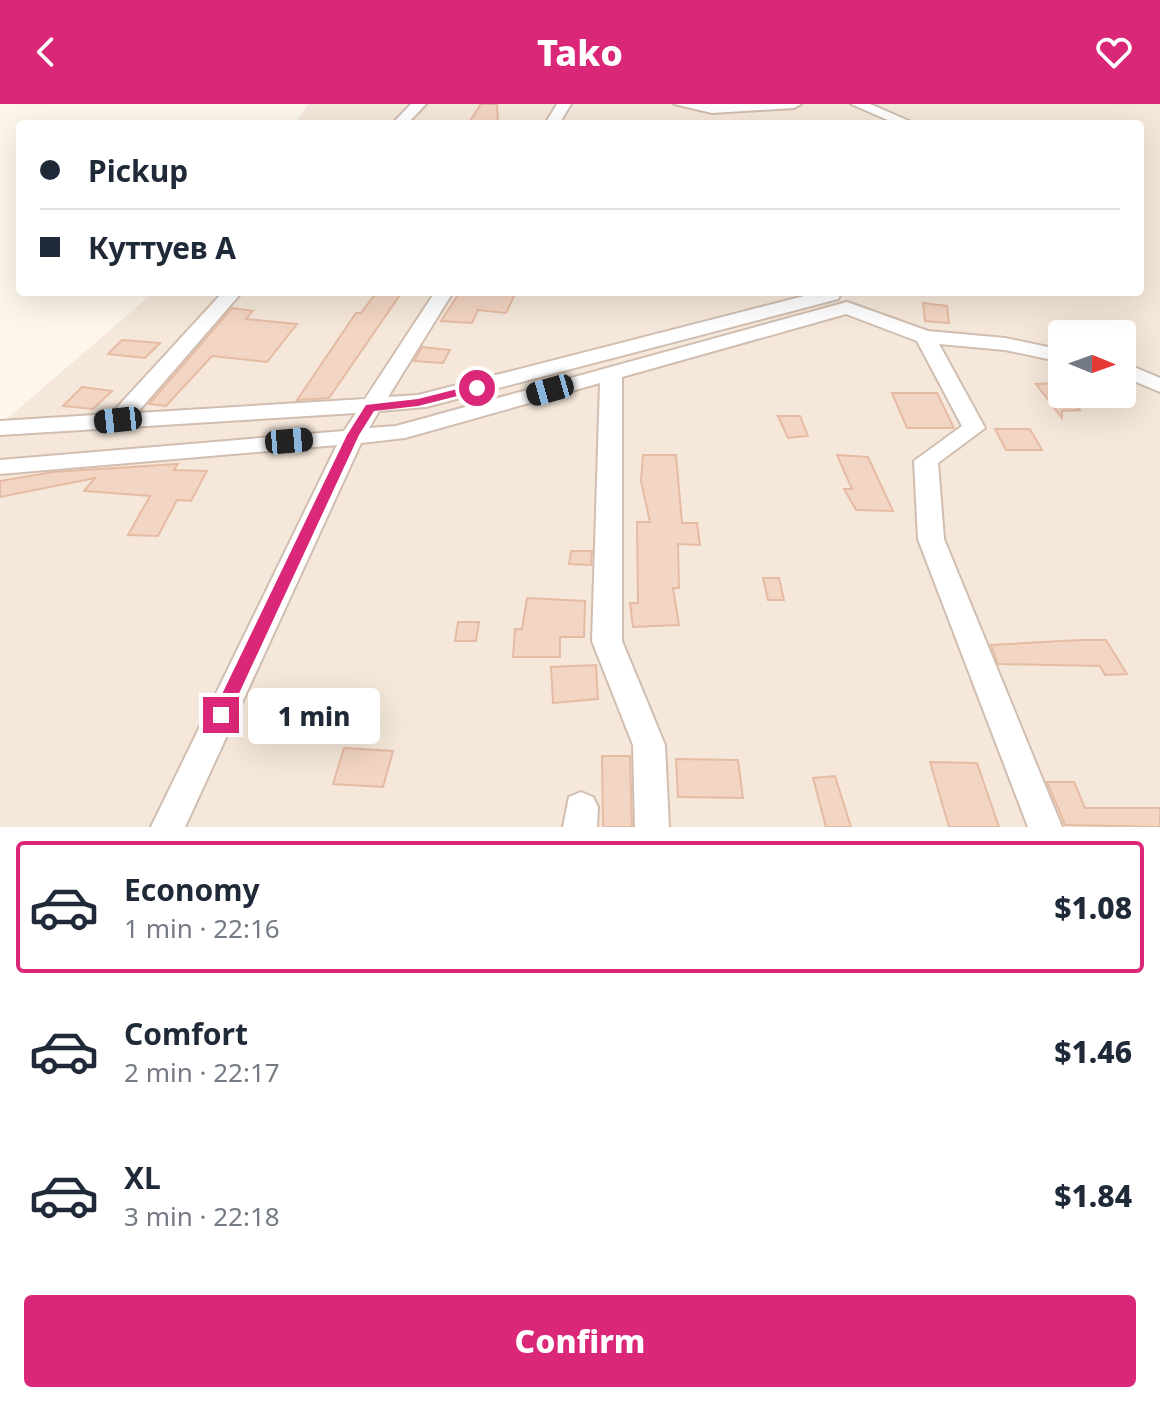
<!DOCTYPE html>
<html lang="en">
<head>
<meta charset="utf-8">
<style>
	:root { --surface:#fff; --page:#f2f2f3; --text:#1f2937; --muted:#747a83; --line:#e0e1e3; --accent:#db2777 }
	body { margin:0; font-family:"Noto Sans",sans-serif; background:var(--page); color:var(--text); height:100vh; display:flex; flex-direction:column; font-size:30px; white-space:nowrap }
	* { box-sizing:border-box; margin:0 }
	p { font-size:26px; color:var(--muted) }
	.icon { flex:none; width:44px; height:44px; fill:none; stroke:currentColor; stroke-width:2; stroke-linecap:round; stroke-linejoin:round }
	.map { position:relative; height:723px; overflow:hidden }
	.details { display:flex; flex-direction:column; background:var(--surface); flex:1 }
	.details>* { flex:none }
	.banner { position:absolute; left:16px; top:16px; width:1128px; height:176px; border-radius:8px; box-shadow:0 8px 32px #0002; display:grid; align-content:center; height:176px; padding:0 24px; background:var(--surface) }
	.needle { width:52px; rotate:91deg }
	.buttons { position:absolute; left:1048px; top:216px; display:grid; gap:16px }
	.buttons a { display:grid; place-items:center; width:88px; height:88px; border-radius:8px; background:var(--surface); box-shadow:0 8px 32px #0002; font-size:40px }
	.end { position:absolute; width:36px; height:36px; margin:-18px; border:10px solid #db2777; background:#fff; box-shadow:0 0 0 4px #fff }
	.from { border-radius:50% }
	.bubble { position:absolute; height:56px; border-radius:8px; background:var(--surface); box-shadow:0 8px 32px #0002; font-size:26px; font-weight:800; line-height:56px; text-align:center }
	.car { position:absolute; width:24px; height:48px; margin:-24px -12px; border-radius:10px; box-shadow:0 0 6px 2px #0007; background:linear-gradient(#222 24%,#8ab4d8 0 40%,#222 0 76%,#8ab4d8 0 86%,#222 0) }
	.banner b { display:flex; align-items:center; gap:28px; height:76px; font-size:30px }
	.banner b+b { border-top:2px solid var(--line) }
	.banner i { width:20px; height:20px; background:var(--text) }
	ul { padding:14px 0 0; list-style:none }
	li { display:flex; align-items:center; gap:24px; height:132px; margin:0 16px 12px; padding:0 8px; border:4px solid transparent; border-radius:8px }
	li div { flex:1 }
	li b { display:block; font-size:30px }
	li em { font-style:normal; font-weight:800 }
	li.current { border-color:var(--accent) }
	li>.icon { width:72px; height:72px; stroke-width:1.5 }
	.button { display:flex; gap:16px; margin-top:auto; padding:16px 24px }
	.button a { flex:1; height:92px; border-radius:8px; background:var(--accent); color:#fff; font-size:32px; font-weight:800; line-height:92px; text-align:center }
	header { display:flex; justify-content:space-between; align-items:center; height:104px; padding:0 24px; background:var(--accent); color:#fff; font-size:36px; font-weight:800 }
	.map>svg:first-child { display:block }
	.residential { fill:#f5e8da; fill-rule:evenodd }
	.building { fill:#f3d5c3; stroke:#e6bba3; stroke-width:2 }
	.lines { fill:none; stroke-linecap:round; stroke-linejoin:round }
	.minor-casing { stroke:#d1beb0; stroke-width:4 }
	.minor { fill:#fff; fill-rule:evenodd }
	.route { fill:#db2777 }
</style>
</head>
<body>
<header><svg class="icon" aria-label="back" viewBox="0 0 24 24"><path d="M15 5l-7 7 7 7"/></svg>Tako<svg class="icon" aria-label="heart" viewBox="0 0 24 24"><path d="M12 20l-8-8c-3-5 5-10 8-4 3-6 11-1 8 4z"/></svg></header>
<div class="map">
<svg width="1160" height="723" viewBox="0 0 1160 723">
	<rect width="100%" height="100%" fill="#fdf6ec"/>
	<path class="residential" d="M309,0H1160V723H0V321L154,188H1140V20H295ZM1062,230H1122V290H1062Z"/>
	<g class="building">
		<polygon points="481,0 497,0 498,20 468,20"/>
		<polygon points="377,188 402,188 329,294 297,296 356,209 361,209"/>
		<polygon points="460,188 516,188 506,209 478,206 472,219 441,217"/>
		<polygon points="923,199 947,202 949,219 925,217"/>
		<polygon points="232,204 253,207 246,215 297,220 267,258 212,252 166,302 149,300"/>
		<polygon points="122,236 160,239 145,254 108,250"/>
		<polygon points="422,243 450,246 443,259 414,257"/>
		<polygon points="1062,279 1062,290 1069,290 1080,306 1062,307 1062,314 1036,280"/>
		<polygon points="82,283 112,287 93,305 63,302"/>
		<polygon points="892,289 937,289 954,324 907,324"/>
		<polygon points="778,312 800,312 808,332 788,334"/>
		<polygon points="995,325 1030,325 1042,346 1006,346"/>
		<polygon points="643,351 676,351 682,419 697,419 700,441 678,440 679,484 673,484 679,521 633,523 630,499 638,499 637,418 650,418 641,377"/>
		<polygon points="837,351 868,353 893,407 856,406 844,385 852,385"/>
		<polygon points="178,360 174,366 207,367 191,397 177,396 158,432 128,431 150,392 84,387 95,374 0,393 0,377 53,368"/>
		<polygon points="571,447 592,447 591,461 569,460"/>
		<polygon points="763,474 779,474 784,496 768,496"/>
		<polygon points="527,494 585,497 584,533 560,533 560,553 513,553 515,525 522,525"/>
		<polygon points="458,518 479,518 476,537 455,537"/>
		<polygon points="1080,536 1106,536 1127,570 1105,571 1100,562 998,560 991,541"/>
		<polygon points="596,561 598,595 553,599 551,563"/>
		<polygon points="344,644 393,647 383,683 333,680"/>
		<polygon points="602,652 630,652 632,723 603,723"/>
		<polygon points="676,655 738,656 743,694 678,693"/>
		<polygon points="930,658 977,659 999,723 949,723"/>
		<polygon points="835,672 851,723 826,723 813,674"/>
		<polygon points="1047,678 1074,678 1085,704 1160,704 1160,723 1065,721"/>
	</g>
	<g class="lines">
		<defs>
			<g id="minor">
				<polygon points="411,0 426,0 407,20 392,20"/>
				<polygon points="557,0 571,0 559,20 545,20"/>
				<polygon points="674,0 801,0 794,4 712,9"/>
				<polygon points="851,0 870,0 916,20 897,20"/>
				<polygon points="223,188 242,188 137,309 365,295 435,188 453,188 388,293 418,291 820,188 840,191 838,195 426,303 379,307 369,324 396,322 847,198 928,227 1005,234 1062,246 1062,258 1005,246 939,240 985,324 938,359 944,435 1062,723 1028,723 918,435 914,357 962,322 917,237 846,210 622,273 622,537 665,641 669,723 635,723 633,641 592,537 600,279 405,334 361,339 185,723 151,723 337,341 0,370 0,356 344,327 356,309 0,331 0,317 111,310"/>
				<polygon points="1122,258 1160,274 1160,288 1122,272"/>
				<polygon points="581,688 593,693 598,703 597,723 563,723 569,693"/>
			</g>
		</defs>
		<use href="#minor" class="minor-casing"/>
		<use href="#minor" class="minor"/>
	</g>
	<polygon class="route" points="477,280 481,281 481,286 418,302 374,307 359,331 229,611 227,616 215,616 212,611 347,331 366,301 418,295"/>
</svg>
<div class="buttons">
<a><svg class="needle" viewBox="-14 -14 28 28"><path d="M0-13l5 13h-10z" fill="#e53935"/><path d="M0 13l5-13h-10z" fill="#747a83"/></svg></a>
</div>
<i class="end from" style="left:477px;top:284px"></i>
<i class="end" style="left:221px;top:611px"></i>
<div class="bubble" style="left:248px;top:584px;width:132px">1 min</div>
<i class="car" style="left:550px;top:286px;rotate:254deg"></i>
<i class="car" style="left:118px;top:316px;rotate:264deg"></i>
<i class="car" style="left:289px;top:337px;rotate:85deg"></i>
<div class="banner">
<b><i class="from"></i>Pickup</b>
<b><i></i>Куттуев А</b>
</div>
</div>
<section class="details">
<ul>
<li class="current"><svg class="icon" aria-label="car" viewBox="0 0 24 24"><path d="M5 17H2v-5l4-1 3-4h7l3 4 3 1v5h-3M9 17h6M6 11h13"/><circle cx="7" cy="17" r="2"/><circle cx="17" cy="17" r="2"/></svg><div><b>Economy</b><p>1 min · 22:16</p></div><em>$1.08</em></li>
<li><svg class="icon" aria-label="car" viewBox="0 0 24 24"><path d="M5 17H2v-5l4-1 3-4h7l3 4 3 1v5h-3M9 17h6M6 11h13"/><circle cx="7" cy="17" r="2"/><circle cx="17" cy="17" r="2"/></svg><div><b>Comfort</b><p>2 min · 22:17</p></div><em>$1.46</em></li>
<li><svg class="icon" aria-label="car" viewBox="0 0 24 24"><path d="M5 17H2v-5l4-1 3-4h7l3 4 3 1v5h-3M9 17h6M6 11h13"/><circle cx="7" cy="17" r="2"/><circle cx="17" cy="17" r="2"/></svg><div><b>XL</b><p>3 min · 22:18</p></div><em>$1.84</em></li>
</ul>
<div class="button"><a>Confirm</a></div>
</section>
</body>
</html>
